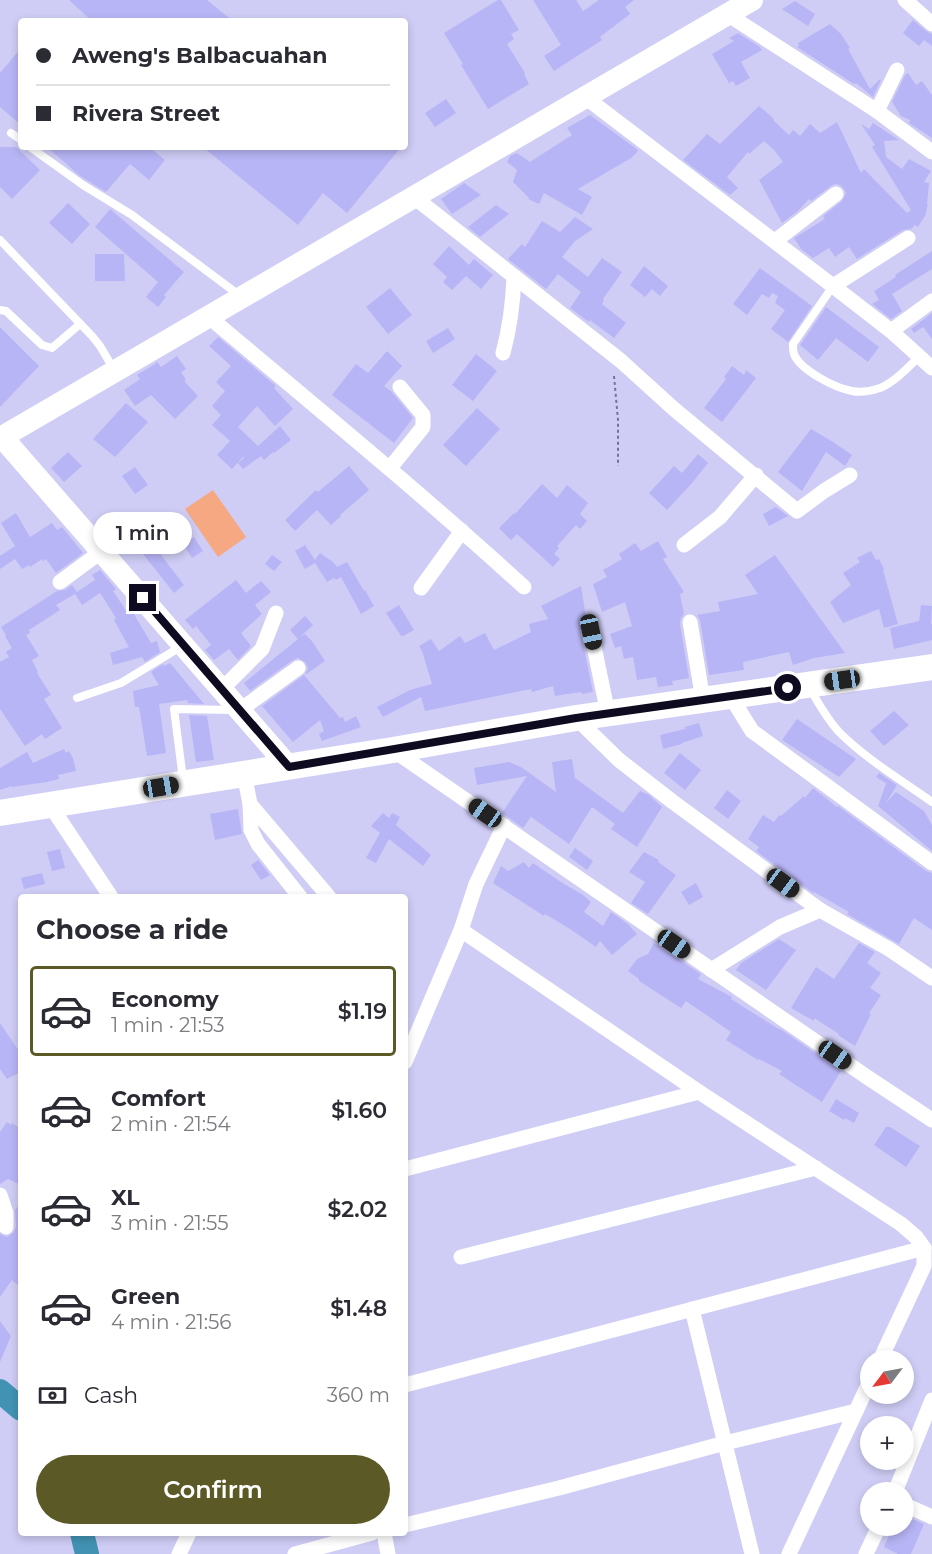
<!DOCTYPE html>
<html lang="en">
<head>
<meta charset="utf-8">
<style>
	:root { --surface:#fff; --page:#f2f2f3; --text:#2b2b33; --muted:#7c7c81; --line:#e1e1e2; --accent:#5b5926 }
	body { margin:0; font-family:Montserrat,sans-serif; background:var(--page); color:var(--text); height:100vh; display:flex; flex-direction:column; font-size:22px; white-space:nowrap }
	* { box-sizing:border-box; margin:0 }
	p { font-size:20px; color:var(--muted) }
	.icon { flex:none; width:33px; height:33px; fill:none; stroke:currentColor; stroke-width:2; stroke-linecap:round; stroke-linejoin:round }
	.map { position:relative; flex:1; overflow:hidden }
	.details { position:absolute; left:18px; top:894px; width:390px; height:642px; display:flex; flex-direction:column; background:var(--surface); border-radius:6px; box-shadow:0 3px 9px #0003 }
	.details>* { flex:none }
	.hud { position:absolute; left:18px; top:18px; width:390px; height:132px; border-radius:6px; box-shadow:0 3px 9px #0003; display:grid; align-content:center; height:132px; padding:0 18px; background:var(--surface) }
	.needle { width:39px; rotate:238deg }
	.buttons { position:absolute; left:860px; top:1350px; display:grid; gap:12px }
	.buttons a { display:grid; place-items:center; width:54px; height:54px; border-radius:50%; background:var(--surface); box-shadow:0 3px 9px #0003; font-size:30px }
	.end { position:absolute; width:27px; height:27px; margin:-14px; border:8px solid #0e0a20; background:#fff; box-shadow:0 0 0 3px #fff }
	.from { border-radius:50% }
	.bubble { position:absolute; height:42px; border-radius:21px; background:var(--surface); box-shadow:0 3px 9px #0003; font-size:20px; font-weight:600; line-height:42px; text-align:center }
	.car { position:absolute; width:18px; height:36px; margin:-18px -9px; border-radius:8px; box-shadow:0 0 4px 2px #0007; background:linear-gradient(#222 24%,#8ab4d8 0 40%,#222 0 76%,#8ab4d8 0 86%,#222 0) }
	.hud b { display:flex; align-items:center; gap:21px; height:57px; font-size:22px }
	.hud b+b { border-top:2px solid var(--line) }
	.hud i { width:15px; height:15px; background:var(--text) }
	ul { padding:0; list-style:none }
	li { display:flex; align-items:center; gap:18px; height:90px; margin:0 12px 9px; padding:0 6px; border:3px solid transparent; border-radius:6px }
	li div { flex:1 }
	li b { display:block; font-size:22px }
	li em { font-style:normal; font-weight:600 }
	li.on { border-color:var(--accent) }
	li>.icon { width:54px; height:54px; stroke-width:1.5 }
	h2 { padding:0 18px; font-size:27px; line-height:72px }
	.pay { display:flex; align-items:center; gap:15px; height:66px; padding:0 18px; font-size:22px }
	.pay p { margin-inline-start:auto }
	.button { display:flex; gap:12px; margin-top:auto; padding:12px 18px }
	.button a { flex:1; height:69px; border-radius:36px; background:var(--accent); color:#fff; font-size:24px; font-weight:600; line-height:69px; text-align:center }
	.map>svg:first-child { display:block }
	.green { fill:#f5a882 }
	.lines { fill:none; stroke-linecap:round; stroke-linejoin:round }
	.river { stroke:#4293b3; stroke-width:24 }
	.building { fill:#b8b5f6 }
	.path { stroke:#747191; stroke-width:2; stroke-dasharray:3 3; stroke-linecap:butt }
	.lane { stroke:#fff; stroke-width:8 }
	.street { stroke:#fff; stroke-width:15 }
	.secondary { stroke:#fff; stroke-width:22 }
	.primary { stroke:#fff; stroke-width:26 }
	.route { stroke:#0e0a20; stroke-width:8 }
</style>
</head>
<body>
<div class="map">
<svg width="932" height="1554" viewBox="0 0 932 1554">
	<rect width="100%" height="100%" fill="#cfcdf5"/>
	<polygon class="green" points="213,490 246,537 218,557 185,509"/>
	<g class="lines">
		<g class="river">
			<polyline points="0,1391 21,1409"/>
			<polyline points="82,1533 87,1554"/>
		</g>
	</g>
	<g class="building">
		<polygon points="69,0 207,0 233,21 92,21"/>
		<polygon points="498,0 501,0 519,30 511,34 514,39 507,44 525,73 524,74 529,84 488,109 461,65 463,64 444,33"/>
		<polygon points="533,0 576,0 583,11 599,0 634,0 625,7 630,14 600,37 602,40 554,71 544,56 561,45"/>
		<polygon points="795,1 815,14 808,26 782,9"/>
		<polygon points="913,20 926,31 932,34 932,46 924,40 919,46 903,33"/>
		<polygon points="830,24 841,34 850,48 848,49 870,89 880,79 881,80 873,97 856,83 854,84 797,47 799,46 798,43"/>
		<polygon points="738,33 760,47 762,50 741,62 750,78 736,86 733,81 729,83 712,54 734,41 729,38"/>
		<polygon points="21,48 21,125 0,107 0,73"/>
		<polygon points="908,73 916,85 922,81 932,95 932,138 909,123 910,120 901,116 892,102 905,75"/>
		<polygon points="446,99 456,113 435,127 425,113"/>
		<polygon points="759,106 774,119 773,120 789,135 793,130 800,136 810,124 820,133 837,122 861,173 864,169 907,213 911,210 872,147 875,145 861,124 869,129 873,123 899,140 884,141 886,157 902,169 909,159 931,171 924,182 929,183 927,204 928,204 925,216 918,227 915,225 911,229 903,230 857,259 849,247 835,257 829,248 813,258 801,249 794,238 825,219 823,216 842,201 846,193 844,189 840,185 835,184 831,186 811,201 809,199 798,211 782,223 759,180 783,162 774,150 764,141 749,154 748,152 727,177 738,188 730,195 683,160 707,134 720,144"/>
		<polygon points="590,115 638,150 637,152 631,158 578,189 592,197 582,215 544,193 539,204 528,199 529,198 513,182 517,170 507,162 510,156 517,153 530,162 572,135 567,128"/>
		<polygon points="0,147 16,147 40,170 12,199 0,187"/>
		<polygon points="47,147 149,147 165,160 149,180 130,164 106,192 80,176"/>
		<polygon points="203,147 401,147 347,213 323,193 298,225"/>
		<polygon points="464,183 481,195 452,214 441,199"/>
		<polygon points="68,203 90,224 72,244 49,223"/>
		<polygon points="496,205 509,214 480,237 468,227"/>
		<polygon points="110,209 184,272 164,295 166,297 158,307 146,297 158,282 95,227"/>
		<polygon points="575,217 593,229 575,241 562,257 588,277 602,258 622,272 603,299 604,300 602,304 626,323 614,338 590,320 589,322 570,308 581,292 558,274 546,289 508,259 522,244 525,247 542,221 560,232"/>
		<polygon points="449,246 469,265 474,259 493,275 481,289 466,276 452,290 443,282 447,277 433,264"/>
		<polygon points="932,251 932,269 892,294 902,311 891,319 872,304 879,300 874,291 896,277 895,275"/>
		<polygon points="95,254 124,254 125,281 95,281"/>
		<polygon points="644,266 668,286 660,296 652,289 645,297 630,285"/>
		<polygon points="760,268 812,306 788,342 771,329 785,310 775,303 778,296 772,293 769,298 762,294 747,315 733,304"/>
		<polygon points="390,288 412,315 388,334 366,307"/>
		<polygon points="826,307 879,347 868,362 836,338 818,360 800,345"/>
		<polygon points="932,313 932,339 923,327 914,333 911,329"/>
		<polygon points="0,327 39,366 0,407"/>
		<polygon points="448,328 455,339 433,353 426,341"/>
		<polygon points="218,337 276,386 274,388 293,409 275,426 257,406 238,427 258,446 280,426 291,440 274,453 273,452 264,460 261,456 243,469 238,463 244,458 243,457 232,469 217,455 230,441 212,425 221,415 212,406 225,391 216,382 231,366 209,346"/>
		<polygon points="387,351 402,366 384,386 392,392 413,418 394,443 332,395 356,364 368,373"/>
		<polygon points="476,354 497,371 473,401 452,385"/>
		<polygon points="177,356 186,369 181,372 186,380 184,381 198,396 175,419 151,395 135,406 124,390 140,379 137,375 155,364 157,362 161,367"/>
		<polygon points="732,366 744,375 746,370 756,378 722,422 704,408 726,379 724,377"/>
		<polygon points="126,403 148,422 115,457 93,439"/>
		<polygon points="477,408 500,429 466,466 443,445"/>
		<polygon points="811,429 833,442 852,455 845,466 826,452 802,491 778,472"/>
		<polygon points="68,452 82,466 64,482 51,468"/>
		<polygon points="698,454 708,463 692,483 667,510 649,493 674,466 682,473"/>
		<polygon points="349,466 369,490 340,515 341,516 331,525 317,510 295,531 285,520 316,490 318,492"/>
		<polygon points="135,467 148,485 135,494 122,476"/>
		<polygon points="542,484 557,498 567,485 588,503 580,514 587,521 580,529 576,525 557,546 559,548 554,554 560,559 553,567 517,534 511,540 499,528 514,513 515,514"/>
		<polygon points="776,507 788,516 769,526 763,514"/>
		<polygon points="16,513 30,537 52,523 57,530 62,527 83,553 56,573 46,559 43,561 42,559 30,567 29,565 22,569 15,559 0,569 0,556 15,546 1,523"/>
		<polygon points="150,520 156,528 157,527 166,539 155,547 184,585 174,593 135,544 143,537 137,530"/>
		<polygon points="194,537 203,551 192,558 183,544"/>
		<polygon points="658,541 667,557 663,559 684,592 680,594 684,614 681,618 680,624 689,678 672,681 673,685 658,687 656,677 637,680 633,657 624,659 621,646 615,648 610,634 632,626 625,602 602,612 593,584 607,577 603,570 622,559 619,554 635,543 641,551"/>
		<polygon points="305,545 315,560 320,553 333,562 337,567 347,562 364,591 365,590 374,606 361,614 341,577 336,580 334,578 327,582 315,563 305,569 295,551"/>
		<polygon points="871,551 876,560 879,559 884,569 883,570 898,624 884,628 879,609 843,623 830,602 851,585 843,573 860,562 857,558"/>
		<polygon points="272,555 282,562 274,571 265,564"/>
		<polygon points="775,555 845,653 814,658 793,665 789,652 743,662 744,670 709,675 700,620 697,615 720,611 718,602 758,594 745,575"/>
		<polygon points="100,570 116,589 113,591 127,612 131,609 151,643 157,641 160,652 145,662 142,657 113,665 110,653 129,647 114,620 116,618 100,593 82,605 75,594 56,605 60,610 29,630 30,633 26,635 39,656 32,660 38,672 37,673 51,695 44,699 62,728 45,739 42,734 25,746 0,709 0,662 9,657 6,652 12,648 5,636 6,635 1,627 57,591 65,590 72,585 77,592 95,580 92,575"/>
		<polygon points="236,580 246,593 261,581 271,592 255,605 262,614 241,633 251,646 238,660 229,649 214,660 205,650 211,645 196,626 193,629 185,620"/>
		<polygon points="581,586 587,623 582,628 581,634 593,692 582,694 581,692 555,696 553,686 532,692 531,689 425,711 421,697 383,717 377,707 410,690 432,684 422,651 419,646 431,639 439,651 460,636 465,643 485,633 494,650 531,632 529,624 548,619 541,606"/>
		<polygon points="399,605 414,630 403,636 401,636 386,613"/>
		<polygon points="921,605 932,606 931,624 932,624 932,640 894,649 890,628 919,621"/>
		<polygon points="305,616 313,625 299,638 305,634 312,641 325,661 305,675 308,668 305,662 298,658 293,660 250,691 244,683 298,639 290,630"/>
		<polygon points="170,663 204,704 188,703 187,700 159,704 166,753 147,756 139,707 135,707 133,691 159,685 151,672 163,664 164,666"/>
		<polygon points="304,675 340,718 343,717 345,722 356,716 361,727 322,741 319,734 324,731 320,720 293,742 262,706"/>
		<polygon points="894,711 909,725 884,746 870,731"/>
		<polygon points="189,715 207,716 214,760 196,762"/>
		<polygon points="797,719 856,759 839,777 782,740"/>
		<polygon points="699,723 703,736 682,743 682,744 663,749 660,735 685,729 685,727"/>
		<polygon points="64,749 66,753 69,751 73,758 76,771 58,775 59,779 47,782 12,787 12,786 0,790 0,768 27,752 33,763"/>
		<polygon points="680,753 701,770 685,790 664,773"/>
		<polygon points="572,759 575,778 623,813 640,791 649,795 662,807 637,847 611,829 615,824 592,807 569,844 531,817 523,828 502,813 527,776 477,785 474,768 509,762 521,767 556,792 552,762"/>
		<polygon points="879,773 897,785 886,803 896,792 924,811 932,825 932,851 878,806 887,781 886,783 876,777"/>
		<polygon points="813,788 837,807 838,806 926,871 932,873 932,930 914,918 899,944 847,914 849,912 814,892 813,893 756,851 759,847 748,839 763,815 774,822 779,815 781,816 804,796 805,798"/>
		<polygon points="727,790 741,801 728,819 714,808"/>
		<polygon points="238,809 242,834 215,840 210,814"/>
		<polygon points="383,813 389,818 392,813 400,817 396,825 431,855 423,866 389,839 376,863 366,858 380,833 371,826"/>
		<polygon points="575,848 593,861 587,870 569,857"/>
		<polygon points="60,849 65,868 52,871 47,852"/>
		<polygon points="644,852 659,860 658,862 676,875 648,914 631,903 645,882 629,872"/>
		<polygon points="258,860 270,875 261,880 251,865"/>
		<polygon points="524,862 529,868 533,863 561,882 583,895 591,902 584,912 603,926 611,912 628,924 637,934 612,955 600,941 596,947 570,929 545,914 544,916 493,883 501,866 508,871"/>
		<polygon points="42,873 45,884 24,889 21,878"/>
		<polygon points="696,883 703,897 689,905 681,892"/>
		<polygon points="779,939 796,950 766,990 736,970 741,963"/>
		<polygon points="654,943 701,974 698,979 732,997 731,999 777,1028 782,1030 841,1071 822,1102 779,1074 782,1071 759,1059 758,1060 726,1040 731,1032 686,1001 681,1008 639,981 639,979 628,971 637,959 648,954"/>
		<polygon points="859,943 875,952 867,963 881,973 870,988 881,995 869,1013 871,1014 855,1046 838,1035 839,1034 814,1018 814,1021 791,1008 816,967 834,979"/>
		<polygon points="0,1023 21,1054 21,1072 7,1079 0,1069"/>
		<polygon points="836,1099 859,1113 854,1123 845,1118 844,1120 829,1111"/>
		<polygon points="7,1122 11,1125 12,1123 21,1129 21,1185 8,1179 0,1184 0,1132"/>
		<polygon points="886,1127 890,1127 920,1146 906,1167 874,1145"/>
		<polygon points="21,1203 21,1288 12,1280 0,1297 0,1234 7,1237 14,1232 16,1227 15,1210"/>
		<polygon points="0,1321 11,1336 0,1362"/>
		<polygon points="903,1515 924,1524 911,1554 898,1554 884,1547 893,1526 903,1526"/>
	</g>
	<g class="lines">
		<polyline class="path" points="614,376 618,420 618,466"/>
		<g class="lane">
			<polyline points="11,133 21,140"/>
			<polyline points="30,147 83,185 132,215 239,295"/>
			<polyline points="0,240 92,336 100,346 113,368"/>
			<path d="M833,286L793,344C793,347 793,351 794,354C800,370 835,388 852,391C861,393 871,391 880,388C895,382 908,367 920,356"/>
			<polyline points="0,310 6,311 42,345 52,348 80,324"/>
			<path d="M810,689C819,704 827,719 839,732C866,759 901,780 932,802"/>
			<polyline points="77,698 121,683 182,646"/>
			<polyline points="183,779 174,709 233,710"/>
		</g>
		<g class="street">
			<polyline points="905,0 932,24"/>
			<polyline points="727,14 877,111 932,152"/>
			<polyline points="585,97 833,286 891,331 932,368"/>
			<polyline points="877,111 897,70"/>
			<polyline points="414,197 621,361 674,409 797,511 824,491 850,475"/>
			<polyline points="775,241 836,194"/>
			<polyline points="833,286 908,238"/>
			<path d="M209,317C315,406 422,494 524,587"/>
			<polyline points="891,331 932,301"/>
			<path d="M503,353C510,327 513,303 514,277"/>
			<polyline points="390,468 423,427 423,415 400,387"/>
			<polyline points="684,545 720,517 756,475"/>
			<polyline points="60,582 102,551"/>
			<polyline points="421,588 462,531"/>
			<polyline points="690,622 703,700"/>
			<polyline points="591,632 608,714"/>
			<polyline points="222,689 262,649 276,613"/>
			<polyline points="731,697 752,731 932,863"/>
			<polyline points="240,710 298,668"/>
			<polyline points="576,718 619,760 673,802 820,910 889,949 932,978"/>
			<polyline points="393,750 867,1077 932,1120"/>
			<polyline points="244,773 250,804 329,897"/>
			<polyline points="250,804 251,830 258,844 300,897"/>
			<polyline points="50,805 111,897"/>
			<polyline points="461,930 699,1092 901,1224 916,1237 924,1248 924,1266 880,1360"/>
			<polyline points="711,970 780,927 820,910"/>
			<polyline points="405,1062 461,930 476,884 504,826"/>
			<polyline points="405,1169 699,1092"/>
			<polyline points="0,1195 6,1213 6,1227"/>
			<polyline points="461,1257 816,1168"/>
			<polyline points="692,1309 752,1554"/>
			<polyline points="405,1385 924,1248"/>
			<polyline points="895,1492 932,1400"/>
			<polyline points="903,1504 932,1517"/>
			<polyline points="405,1525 559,1488 725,1443 856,1411"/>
			<polyline points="384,1533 388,1554"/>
			<polyline points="179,1554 189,1533"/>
			<polyline points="295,1554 372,1533"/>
			<polyline points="789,1554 870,1381"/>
			<polyline points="866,1554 879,1526"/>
		</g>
		<polyline class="secondary" points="289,767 2,437 752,0"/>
		<polyline class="primary" points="0,813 393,750 576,718 932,667"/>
	</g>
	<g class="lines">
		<polyline class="route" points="143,598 289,767 576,718 788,688"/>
	</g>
</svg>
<div class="buttons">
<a><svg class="needle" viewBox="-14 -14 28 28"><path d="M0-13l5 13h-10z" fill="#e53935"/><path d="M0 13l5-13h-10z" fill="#7c7c81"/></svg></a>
<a>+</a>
<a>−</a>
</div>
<i class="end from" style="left:788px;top:688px"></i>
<i class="end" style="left:143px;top:598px"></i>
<div class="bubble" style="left:93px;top:512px;width:99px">1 min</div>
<i class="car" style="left:591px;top:632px;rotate:168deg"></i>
<i class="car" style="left:842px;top:680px;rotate:262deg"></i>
<i class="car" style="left:161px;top:787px;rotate:81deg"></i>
<i class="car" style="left:485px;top:813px;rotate:305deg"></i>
<i class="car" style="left:783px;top:883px;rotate:126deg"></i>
<i class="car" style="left:674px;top:944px;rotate:125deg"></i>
<i class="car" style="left:835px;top:1055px;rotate:125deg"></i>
<div class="hud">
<b><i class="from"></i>Aweng's Balbacuahan</b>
<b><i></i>Rivera Street</b>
</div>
<section class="details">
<h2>Choose a ride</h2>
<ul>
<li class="on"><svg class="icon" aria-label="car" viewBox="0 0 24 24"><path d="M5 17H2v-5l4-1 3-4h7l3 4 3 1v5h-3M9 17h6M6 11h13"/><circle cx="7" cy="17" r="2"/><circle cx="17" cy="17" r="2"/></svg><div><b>Economy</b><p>1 min · 21:53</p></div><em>$1.19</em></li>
<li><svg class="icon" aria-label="car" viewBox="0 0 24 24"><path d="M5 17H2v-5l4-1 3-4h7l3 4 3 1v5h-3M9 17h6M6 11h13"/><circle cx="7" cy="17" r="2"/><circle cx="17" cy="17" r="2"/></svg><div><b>Comfort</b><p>2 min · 21:54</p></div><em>$1.60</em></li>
<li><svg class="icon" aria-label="car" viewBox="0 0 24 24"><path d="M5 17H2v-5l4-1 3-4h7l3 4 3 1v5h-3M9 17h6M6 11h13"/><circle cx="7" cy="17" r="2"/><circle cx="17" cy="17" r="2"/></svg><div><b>XL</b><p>3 min · 21:55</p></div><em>$2.02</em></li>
<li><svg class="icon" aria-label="car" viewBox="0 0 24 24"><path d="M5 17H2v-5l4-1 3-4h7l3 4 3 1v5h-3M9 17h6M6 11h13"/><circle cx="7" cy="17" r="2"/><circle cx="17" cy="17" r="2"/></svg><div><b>Green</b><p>4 min · 21:56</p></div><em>$1.48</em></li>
</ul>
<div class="pay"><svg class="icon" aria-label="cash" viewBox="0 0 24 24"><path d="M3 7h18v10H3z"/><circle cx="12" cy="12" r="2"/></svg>Cash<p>360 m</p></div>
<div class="button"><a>Confirm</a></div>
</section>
</div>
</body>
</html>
